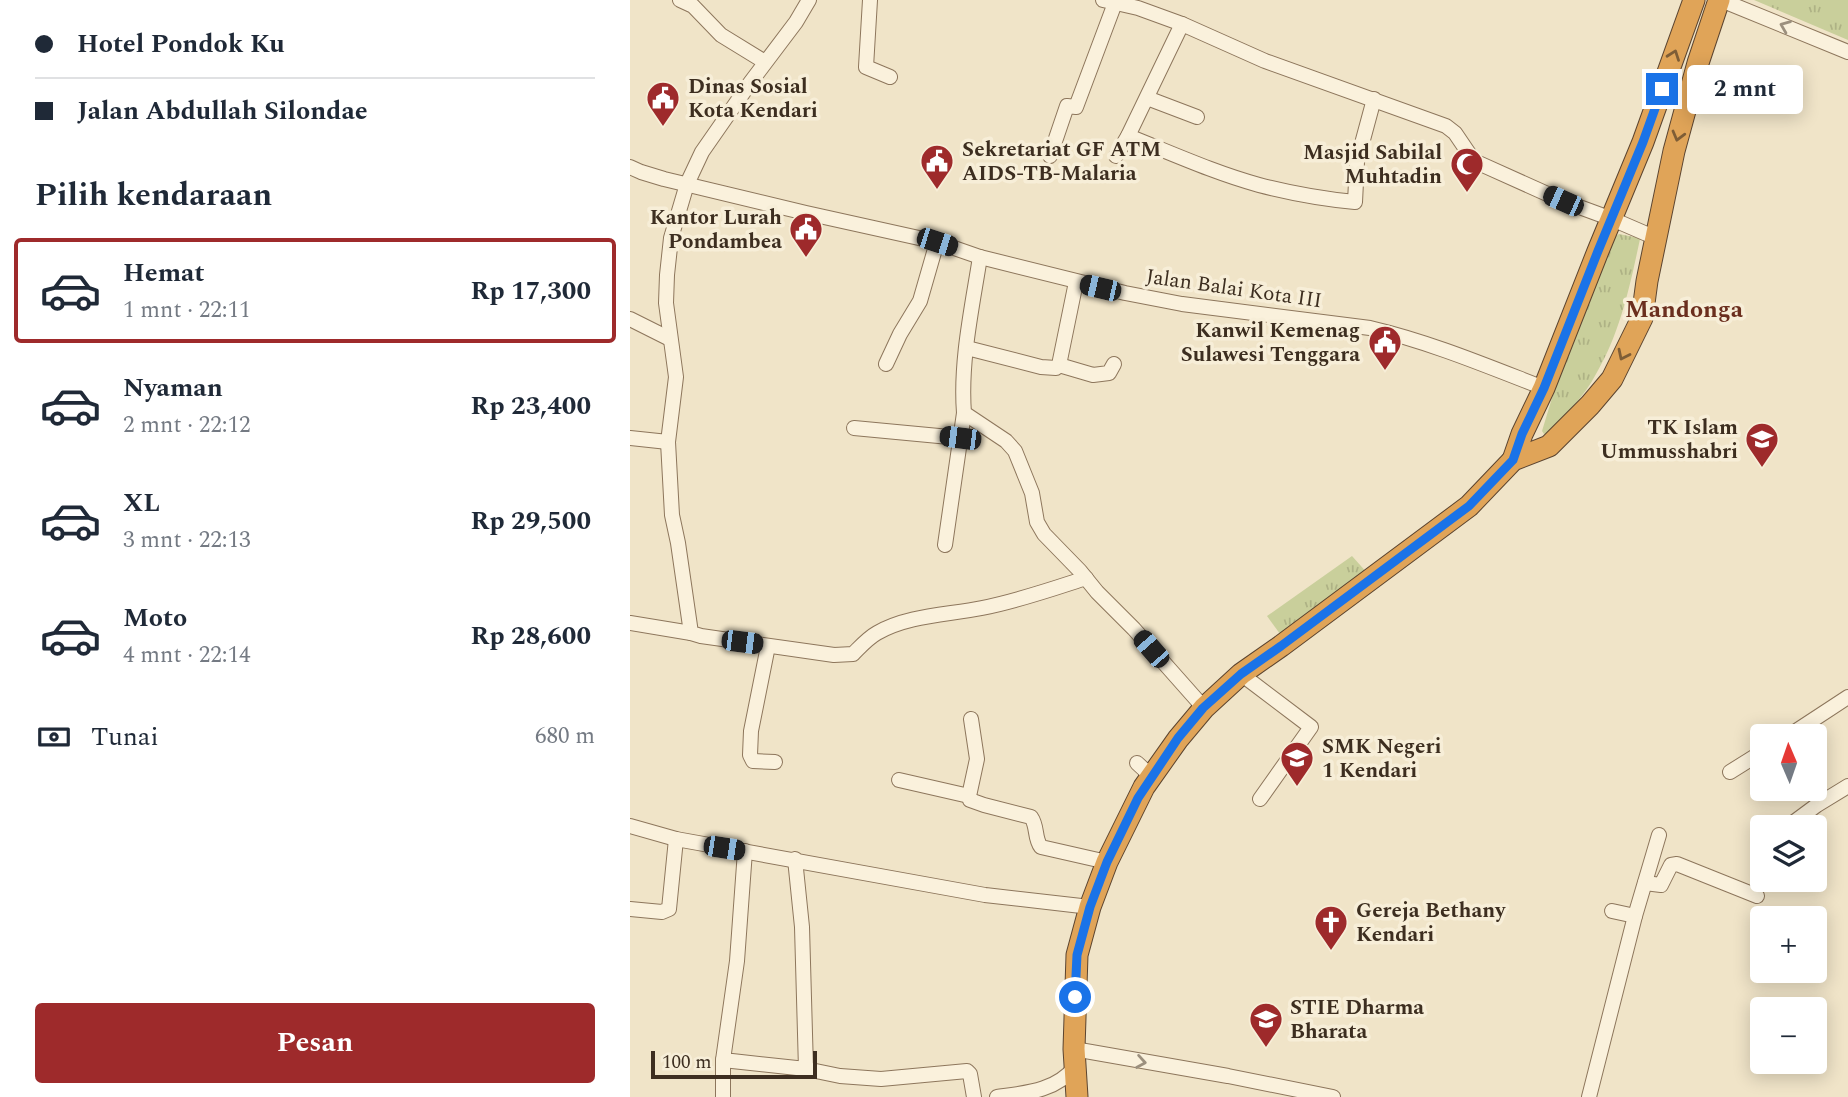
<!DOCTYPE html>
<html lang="id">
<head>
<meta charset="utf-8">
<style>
	:root { --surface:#fff; --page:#f6f6f7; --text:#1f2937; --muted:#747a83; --line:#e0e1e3; --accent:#9e2a2b }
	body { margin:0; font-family:Spectral,serif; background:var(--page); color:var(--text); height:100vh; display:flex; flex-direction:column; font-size:26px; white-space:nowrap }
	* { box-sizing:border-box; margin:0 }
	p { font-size:23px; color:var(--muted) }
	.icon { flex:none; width:38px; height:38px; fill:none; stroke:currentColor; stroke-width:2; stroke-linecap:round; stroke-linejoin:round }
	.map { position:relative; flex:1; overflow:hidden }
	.details { display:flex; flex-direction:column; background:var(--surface); width:630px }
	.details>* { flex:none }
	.guide { display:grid; align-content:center; height:154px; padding:0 35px; background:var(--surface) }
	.needle { width:46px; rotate:358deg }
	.buttons { position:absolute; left:1120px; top:724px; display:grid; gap:14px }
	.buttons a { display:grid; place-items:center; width:77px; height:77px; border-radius:7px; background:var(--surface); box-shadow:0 4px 18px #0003; font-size:35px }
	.scale { position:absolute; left:21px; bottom:18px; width:166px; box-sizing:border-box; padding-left:7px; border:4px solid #3d2e20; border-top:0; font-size:19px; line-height:24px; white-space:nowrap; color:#3d2e20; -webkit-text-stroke:5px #f7eed8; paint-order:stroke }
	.end { position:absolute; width:32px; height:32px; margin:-16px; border:9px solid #1a73e8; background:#fff; box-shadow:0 0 0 4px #fff }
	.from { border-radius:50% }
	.bubble { position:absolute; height:49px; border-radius:7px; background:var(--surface); box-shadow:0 4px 18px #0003; font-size:23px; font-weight:700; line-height:49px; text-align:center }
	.car { position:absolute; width:21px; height:42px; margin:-21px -10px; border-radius:9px; box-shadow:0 0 5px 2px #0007; background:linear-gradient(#222 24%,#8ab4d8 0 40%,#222 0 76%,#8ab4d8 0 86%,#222 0) }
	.guide b { display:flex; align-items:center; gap:24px; height:66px; font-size:26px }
	.guide b+b { border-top:2px solid var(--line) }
	.guide i { width:18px; height:18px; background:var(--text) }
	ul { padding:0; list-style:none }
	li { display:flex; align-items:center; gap:21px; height:105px; margin:0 14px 10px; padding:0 21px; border:4px solid transparent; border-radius:7px }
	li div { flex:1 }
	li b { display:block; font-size:26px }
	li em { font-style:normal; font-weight:700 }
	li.active { border-color:var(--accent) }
	li>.icon { width:63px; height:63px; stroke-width:1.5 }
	h2 { padding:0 35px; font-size:32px; line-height:84px }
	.pay { display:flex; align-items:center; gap:18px; height:77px; padding:0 35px; font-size:26px }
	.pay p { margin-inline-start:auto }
	.primary-button { display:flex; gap:14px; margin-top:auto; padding:14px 35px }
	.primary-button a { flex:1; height:80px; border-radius:7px; background:var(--accent); color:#fff; font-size:28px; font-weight:700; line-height:80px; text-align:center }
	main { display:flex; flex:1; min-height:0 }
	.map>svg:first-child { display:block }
	.park { fill:url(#park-tufts) }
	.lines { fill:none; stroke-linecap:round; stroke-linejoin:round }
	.minor-casing { stroke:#8d765c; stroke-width:16 }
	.highway-casing { stroke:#5b4430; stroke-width:23 }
	.minor { stroke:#faf1dc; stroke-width:14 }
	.highway { stroke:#e0a458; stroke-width:21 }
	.oneway { stroke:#9c907e }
	.oneway2 { stroke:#7e5d36 }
	.route { stroke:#1a73e8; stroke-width:9 }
	.labels { text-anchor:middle; stroke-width:7; stroke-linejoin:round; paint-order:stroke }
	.poi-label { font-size:21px; font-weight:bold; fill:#3d2e20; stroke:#f7eed8; text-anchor:start }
	.street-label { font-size:21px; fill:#3d2e20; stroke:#f7eed8 }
	.quarter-label { font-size:24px; font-weight:bold; fill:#6b2e1e; stroke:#f7eed8 }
</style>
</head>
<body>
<main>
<section class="details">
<div class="guide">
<b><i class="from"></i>Hotel Pondok Ku</b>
<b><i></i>Jalan Abdullah Silondae</b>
</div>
<h2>Pilih kendaraan</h2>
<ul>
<li class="active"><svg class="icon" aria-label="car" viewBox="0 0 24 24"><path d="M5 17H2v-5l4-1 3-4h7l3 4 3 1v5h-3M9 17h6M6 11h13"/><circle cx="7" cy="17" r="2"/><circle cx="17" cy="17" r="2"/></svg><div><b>Hemat</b><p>1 mnt · 22:11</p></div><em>Rp 17,300</em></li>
<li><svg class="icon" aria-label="car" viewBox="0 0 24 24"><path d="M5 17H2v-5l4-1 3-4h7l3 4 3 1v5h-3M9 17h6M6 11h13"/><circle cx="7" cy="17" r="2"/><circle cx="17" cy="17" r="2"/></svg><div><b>Nyaman</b><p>2 mnt · 22:12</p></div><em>Rp 23,400</em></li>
<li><svg class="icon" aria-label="car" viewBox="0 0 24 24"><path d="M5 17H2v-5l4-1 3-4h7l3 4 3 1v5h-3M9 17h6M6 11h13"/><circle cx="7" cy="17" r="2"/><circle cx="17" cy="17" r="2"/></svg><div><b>XL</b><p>3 mnt · 22:13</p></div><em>Rp 29,500</em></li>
<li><svg class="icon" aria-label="car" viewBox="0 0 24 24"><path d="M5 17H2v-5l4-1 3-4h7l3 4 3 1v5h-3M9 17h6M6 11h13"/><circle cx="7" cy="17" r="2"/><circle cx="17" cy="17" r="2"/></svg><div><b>Moto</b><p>4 mnt · 22:14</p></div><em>Rp 28,600</em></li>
</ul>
<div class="pay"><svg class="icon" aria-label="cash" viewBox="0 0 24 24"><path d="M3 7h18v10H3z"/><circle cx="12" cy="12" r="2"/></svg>Tunai<p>680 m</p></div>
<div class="primary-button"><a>Pesan</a></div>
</section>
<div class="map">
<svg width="1218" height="1097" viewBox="0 0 1218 1097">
	<defs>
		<pattern id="park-tufts" width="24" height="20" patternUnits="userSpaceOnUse" patternTransform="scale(1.75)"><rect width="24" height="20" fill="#c9cf9b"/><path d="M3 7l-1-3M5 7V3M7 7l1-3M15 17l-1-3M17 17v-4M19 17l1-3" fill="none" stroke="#aeb285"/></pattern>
	</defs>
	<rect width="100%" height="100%" fill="#f0e4c8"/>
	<g class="park">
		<polygon points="1124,0 1218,0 1218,40"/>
		<path d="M989,234L1009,238L1010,239C1000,286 990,333 966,374C954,397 935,415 918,433L914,434L912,431L922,398L974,258L982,239Z"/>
		<polygon points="722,556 739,575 653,638 637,616"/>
	</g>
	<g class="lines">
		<defs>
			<g id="minor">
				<polyline points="50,0 63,6 91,35 135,62"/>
				<path d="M179,0L166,22L120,83L72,152L57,184L41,238L37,275L36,303L46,377L38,442L42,515L48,543L61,633L71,636L204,655L223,654C231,646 238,638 247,633C278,615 318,615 352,608C388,601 422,589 456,578"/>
				<polyline points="240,0 236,67 260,77"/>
				<polyline points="473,0 508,8 552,24 635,61 816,126 825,133 844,161 933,201 982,219 1026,238"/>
				<polyline points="1091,0 1218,52"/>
				<polyline points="517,98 567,117"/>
				<path d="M498,136C541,153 585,173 629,185C660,193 693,199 725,202L727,162L744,99"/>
				<polyline points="420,156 437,106 446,107 485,3"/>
				<polyline points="486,156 498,136 552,24"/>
				<path d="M0,167L11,172L34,179L176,213L307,242L350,257L495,293L552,304L740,328C800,342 857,366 914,388"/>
				<path d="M350,257C342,308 330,362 334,413L376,441L385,451L402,493L407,522L414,534L450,571L467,592L504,629L574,708"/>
				<polyline points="0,319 40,339"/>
				<polyline points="337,348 411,367 426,368 429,365 446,282"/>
				<polyline points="256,364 270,334 290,301 307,242"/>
				<polyline points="429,365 463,375 479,373 484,364"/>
				<polyline points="224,428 330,438"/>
				<polyline points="0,438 38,442"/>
				<polyline points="315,545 334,413"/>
				<polyline points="0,623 61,633"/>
				<polyline points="138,646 121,731 120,755 123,761 145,762"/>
				<polyline points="611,674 681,727 630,799"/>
				<path d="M341,719L347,759L339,796L340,800L354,805L401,817C408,827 404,838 411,847L477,862"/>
				<polyline points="1157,737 1218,697"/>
				<polyline points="507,763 521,776"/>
				<polyline points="1100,772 1132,752"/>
				<polyline points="269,780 339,796"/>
				<polyline points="0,826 46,839 355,895 460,907"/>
				<polyline points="1156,828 1187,805 1218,786"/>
				<polyline points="115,851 107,961 93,1060 176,1069 172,927 165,859"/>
				<polyline points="1015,883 1031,885 1041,865 1047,864 1127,896"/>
				<polyline points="0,909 32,912 39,909 46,839"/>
				<polyline points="982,911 1005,916"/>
				<polyline points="444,1049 598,1076 703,1097"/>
				<polyline points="176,1069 210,1076 251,1079 337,1071 340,1074 344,1097"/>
				<polyline points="93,1097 93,1060"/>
				<path d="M367,1097C396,1093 426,1091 445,1067"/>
				<polyline points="959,1097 1005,916 1029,835"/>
			</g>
			<g id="highway">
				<polyline points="883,460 892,434 914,388 968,251 1013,142 1064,0"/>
				<polyline points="447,1097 444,1049 447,955 460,907 477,862 514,787 548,739 574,708 611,674 651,646 839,506 883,460 919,446 960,405 982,379 1012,318 1017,281 1044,151 1068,63 1089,0"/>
			</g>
		</defs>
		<use href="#minor" class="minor-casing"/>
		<use href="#highway" class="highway-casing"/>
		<use href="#minor" class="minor"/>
		<use href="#highway" class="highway"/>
	</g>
	<defs><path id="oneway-chevron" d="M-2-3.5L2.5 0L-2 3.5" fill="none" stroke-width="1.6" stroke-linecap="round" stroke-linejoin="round" transform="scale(1.75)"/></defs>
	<g class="oneway">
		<use href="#oneway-chevron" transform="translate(1155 26) rotate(-158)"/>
		<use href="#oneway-chevron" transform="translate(511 1062) rotate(10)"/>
	</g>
	<g class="oneway2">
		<use href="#oneway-chevron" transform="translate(1044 55) rotate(-70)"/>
		<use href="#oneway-chevron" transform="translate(1048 136) rotate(105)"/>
		<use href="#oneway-chevron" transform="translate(993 355) rotate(116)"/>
	</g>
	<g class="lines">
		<polyline class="route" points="445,997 447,955 460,907 477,862 508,798 548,738 573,708 611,674 651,646 839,506 883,460 892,434 914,388 968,251 1013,142 1032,89"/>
	</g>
	<defs>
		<symbol id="civic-pin" viewBox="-11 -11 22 30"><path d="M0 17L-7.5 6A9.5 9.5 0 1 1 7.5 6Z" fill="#9e2a2b" stroke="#f7eed8"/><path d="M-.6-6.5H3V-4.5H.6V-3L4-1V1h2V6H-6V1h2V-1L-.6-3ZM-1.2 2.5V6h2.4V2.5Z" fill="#fff"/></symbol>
		<symbol id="mosque-pin" viewBox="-11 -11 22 30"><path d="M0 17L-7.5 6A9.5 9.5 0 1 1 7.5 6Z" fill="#9e2a2b" stroke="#f7eed8"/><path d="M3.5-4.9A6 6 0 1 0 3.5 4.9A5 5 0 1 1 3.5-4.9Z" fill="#fff"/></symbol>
		<symbol id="school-pin" viewBox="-11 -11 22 30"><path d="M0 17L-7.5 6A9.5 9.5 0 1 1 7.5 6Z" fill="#9e2a2b" stroke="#f7eed8"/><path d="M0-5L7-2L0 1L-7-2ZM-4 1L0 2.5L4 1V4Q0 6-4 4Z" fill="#fff"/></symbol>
		<symbol id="church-pin" viewBox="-11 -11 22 30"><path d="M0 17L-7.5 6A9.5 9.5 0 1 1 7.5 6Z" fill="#9e2a2b" stroke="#f7eed8"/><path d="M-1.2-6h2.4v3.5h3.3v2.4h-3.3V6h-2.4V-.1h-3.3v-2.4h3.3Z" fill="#fff"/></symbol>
		<symbol id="university-pin" viewBox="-11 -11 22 30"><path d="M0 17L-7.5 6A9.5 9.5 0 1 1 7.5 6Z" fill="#9e2a2b" stroke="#f7eed8"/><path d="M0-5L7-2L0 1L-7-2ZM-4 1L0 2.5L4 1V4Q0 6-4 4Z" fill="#fff"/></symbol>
	</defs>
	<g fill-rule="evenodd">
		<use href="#civic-pin" x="14" y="79" width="38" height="52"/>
		<use href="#civic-pin" x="288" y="142" width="38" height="52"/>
		<use href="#mosque-pin" x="818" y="145" width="38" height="52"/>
		<use href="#civic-pin" x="157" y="210" width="38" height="52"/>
		<use href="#civic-pin" x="736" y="323" width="38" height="52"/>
		<use href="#school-pin" x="1113" y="420" width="38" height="52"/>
		<use href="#school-pin" x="648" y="739" width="38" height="52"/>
		<use href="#church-pin" x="682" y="903" width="38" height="52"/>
		<use href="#university-pin" x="617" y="1000" width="38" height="52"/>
	</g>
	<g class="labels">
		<g class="poi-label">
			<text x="58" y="93">Dinas Sosial<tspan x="58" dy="24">Kota Kendari</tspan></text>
			<text x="332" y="156">Sekretariat GF ATM<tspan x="332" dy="24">AIDS-TB-Malaria</tspan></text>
			<text x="812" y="159" text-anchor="end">Masjid Sabilal<tspan x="812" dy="24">Muhtadin</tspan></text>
			<text x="152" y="224" text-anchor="end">Kantor Lurah<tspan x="152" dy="24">Pondambea</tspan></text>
			<text x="730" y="337" text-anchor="end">Kanwil Kemenag<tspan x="730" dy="24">Sulawesi Tenggara</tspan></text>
			<text x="1108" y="434" text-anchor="end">TK Islam<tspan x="1108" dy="24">Ummusshabri</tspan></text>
			<text x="692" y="753">SMK Negeri<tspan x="692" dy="24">1 Kendari</tspan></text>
			<text x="726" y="917">Gereja Bethany<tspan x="726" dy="24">Kendari</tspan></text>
			<text x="660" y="1014">STIE Dharma<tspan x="660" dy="24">Bharata</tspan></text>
		</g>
		<g class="street-label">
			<text transform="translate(604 288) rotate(8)" y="7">Jalan Balai Kota III</text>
		</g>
		<g class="quarter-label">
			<text x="1054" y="317">Mandonga</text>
		</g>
	</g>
</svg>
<div class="buttons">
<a><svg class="needle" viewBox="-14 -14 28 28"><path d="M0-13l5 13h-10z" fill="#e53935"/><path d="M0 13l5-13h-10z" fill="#747a83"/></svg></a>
<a><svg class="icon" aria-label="layers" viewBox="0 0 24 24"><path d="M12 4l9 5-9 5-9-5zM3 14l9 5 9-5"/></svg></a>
<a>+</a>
<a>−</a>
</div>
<div class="scale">100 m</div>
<i class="end from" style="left:445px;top:997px"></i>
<i class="end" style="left:1032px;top:89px"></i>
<div class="bubble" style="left:1057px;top:65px;width:116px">2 mnt</div>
<i class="car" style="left:933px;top:201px;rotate:294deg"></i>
<i class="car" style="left:307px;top:242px;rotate:108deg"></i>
<i class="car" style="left:470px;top:288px;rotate:283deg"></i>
<i class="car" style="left:330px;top:438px;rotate:277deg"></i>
<i class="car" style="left:112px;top:642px;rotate:97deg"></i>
<i class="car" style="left:521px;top:649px;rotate:319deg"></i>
<i class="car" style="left:94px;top:848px;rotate:99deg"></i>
</div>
</main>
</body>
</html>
